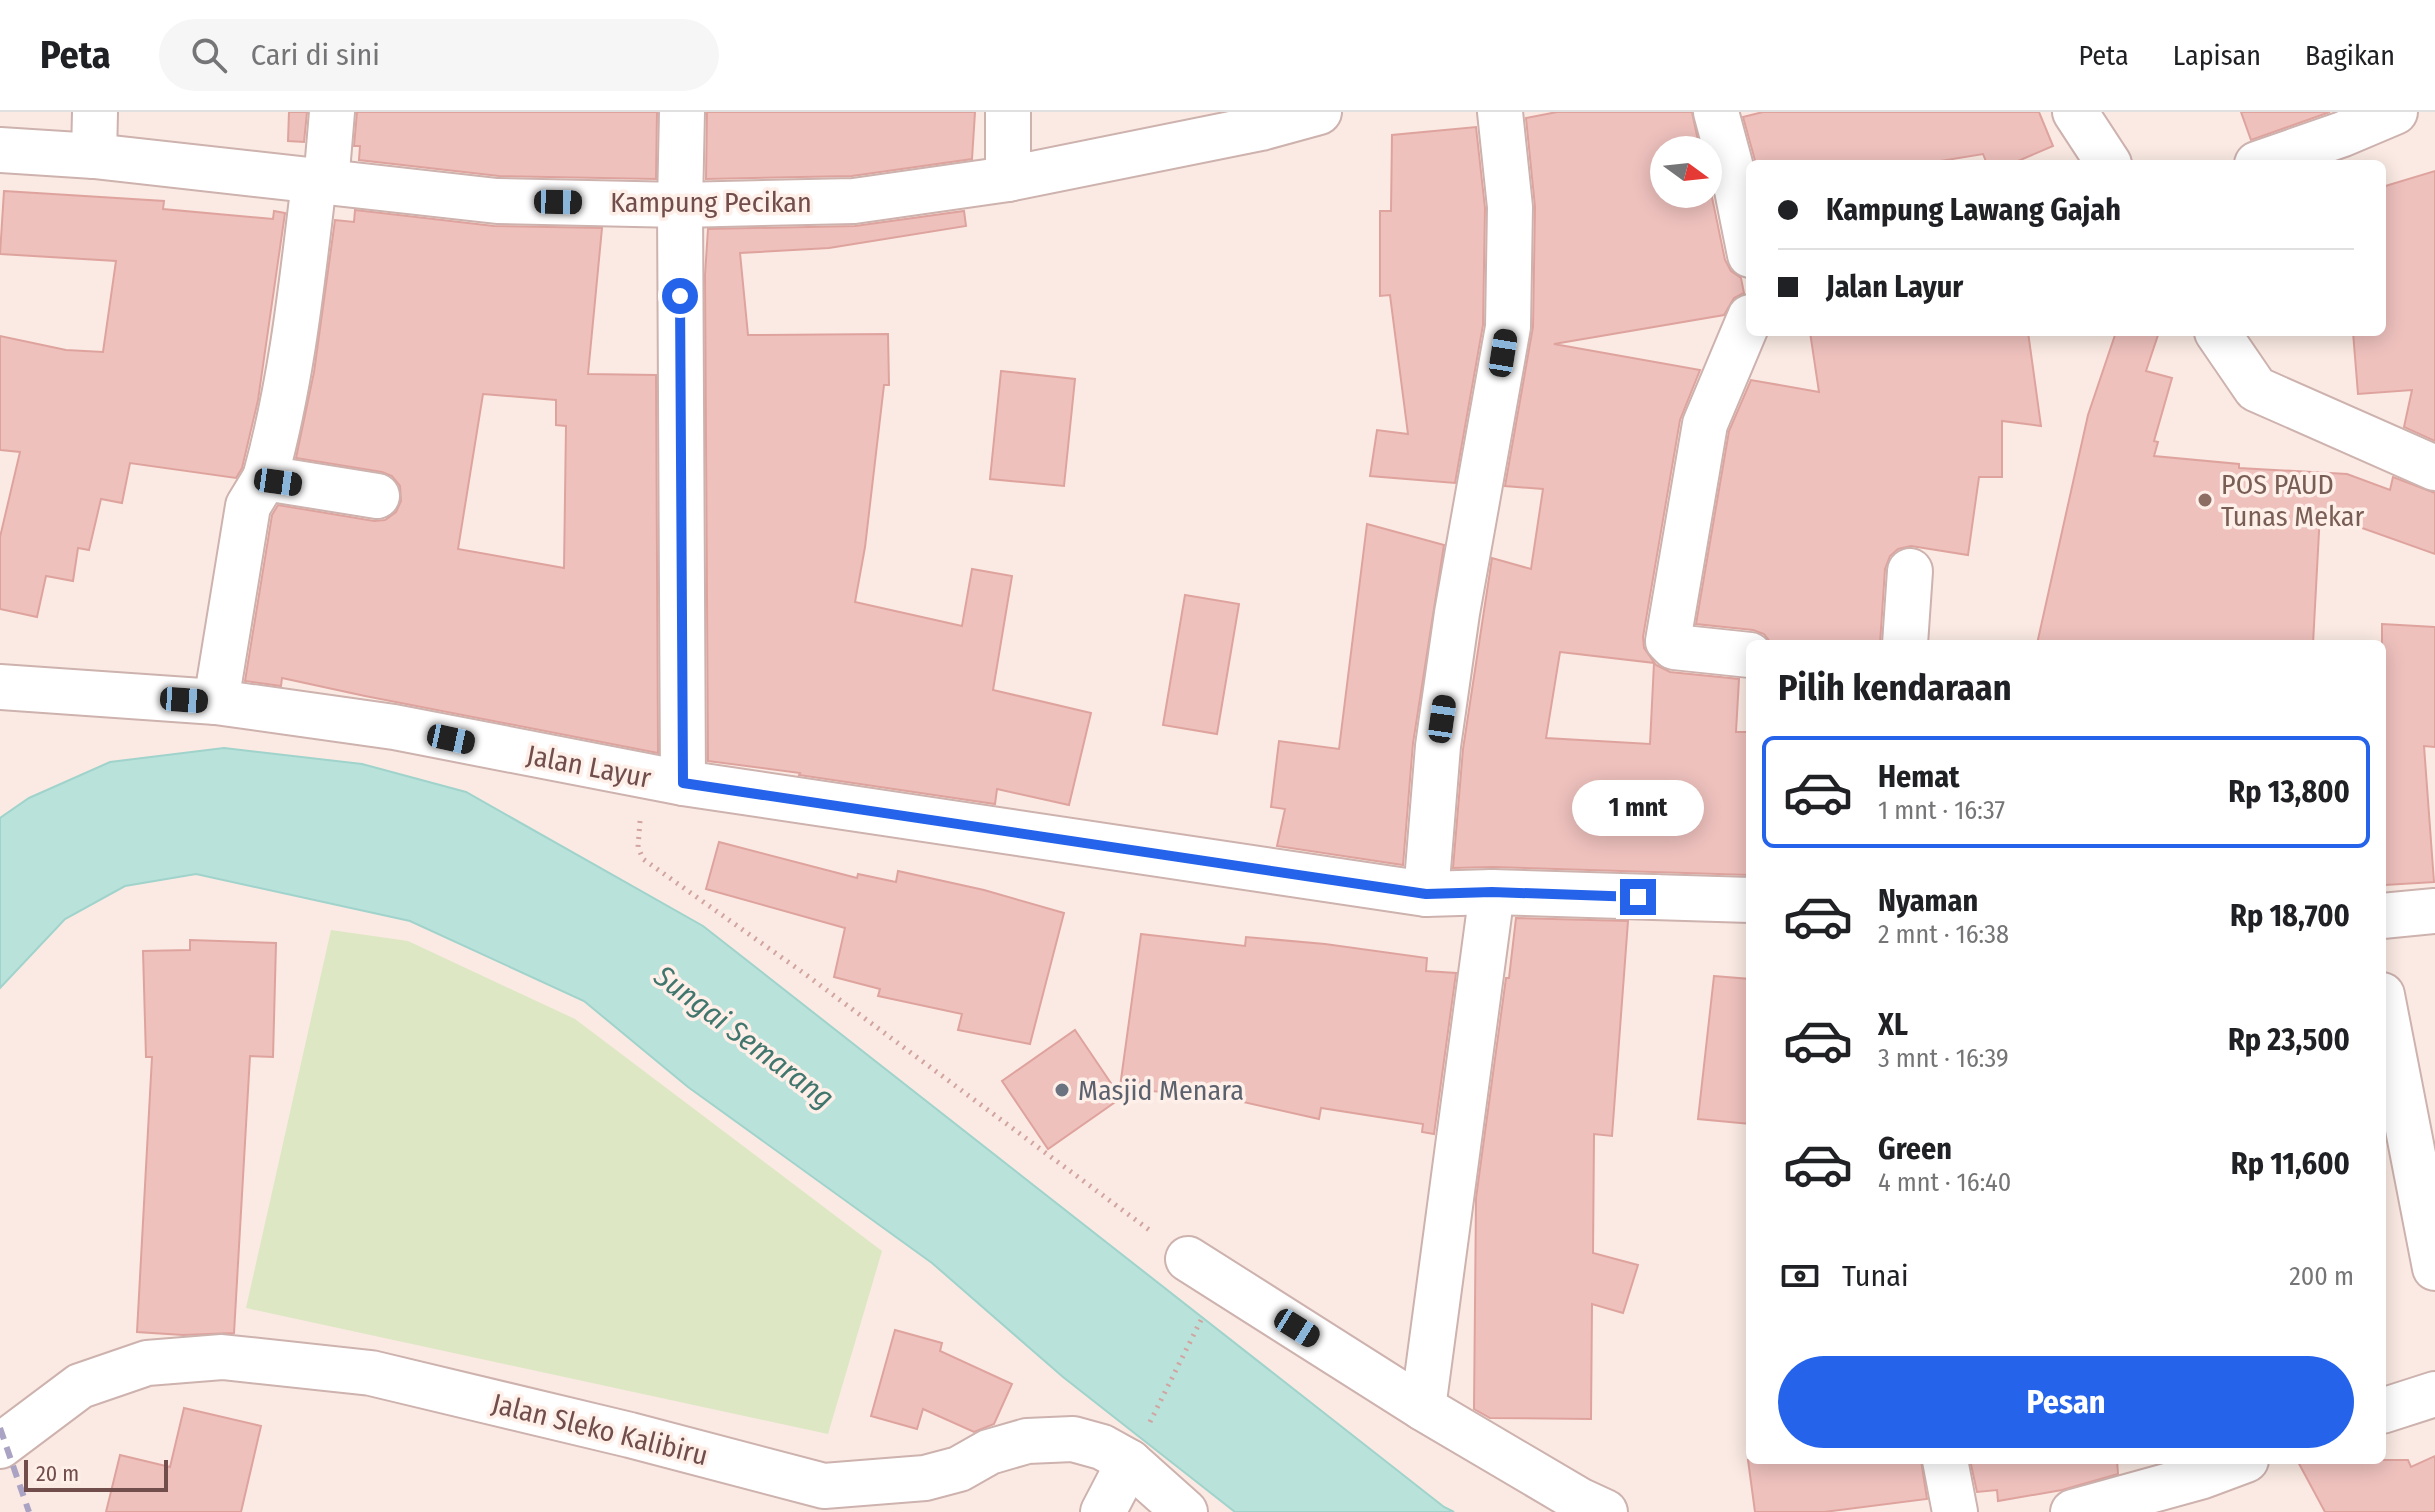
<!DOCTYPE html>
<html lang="id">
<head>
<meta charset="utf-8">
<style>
	:root { --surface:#fff; --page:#f6f6f6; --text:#202124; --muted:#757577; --line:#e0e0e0; --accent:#2563eb }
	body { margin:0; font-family:"Fira Sans Condensed",sans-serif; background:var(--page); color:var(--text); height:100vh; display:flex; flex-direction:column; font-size:30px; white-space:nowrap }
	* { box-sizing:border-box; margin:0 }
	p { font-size:26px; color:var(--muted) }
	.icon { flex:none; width:44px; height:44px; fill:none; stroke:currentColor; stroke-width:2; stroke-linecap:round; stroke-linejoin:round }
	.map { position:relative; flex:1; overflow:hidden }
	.sheet { position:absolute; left:1746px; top:528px; width:640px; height:824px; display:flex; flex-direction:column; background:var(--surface); border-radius:12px; box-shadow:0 4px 20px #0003 }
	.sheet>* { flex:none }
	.banner { position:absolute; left:1746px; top:48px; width:640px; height:176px; border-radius:12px; box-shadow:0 4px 20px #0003; display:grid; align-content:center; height:176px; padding:0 32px; background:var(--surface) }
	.needle { width:52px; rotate:105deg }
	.fabs { position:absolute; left:1650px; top:24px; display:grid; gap:16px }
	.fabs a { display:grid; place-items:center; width:72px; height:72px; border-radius:50%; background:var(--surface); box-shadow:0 4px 20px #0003; font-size:40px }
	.scale { position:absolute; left:24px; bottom:20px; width:144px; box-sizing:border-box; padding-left:8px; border:4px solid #714d4b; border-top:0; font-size:22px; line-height:28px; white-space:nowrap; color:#714d4b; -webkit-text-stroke:6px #feefe9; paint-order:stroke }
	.end { position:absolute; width:36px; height:36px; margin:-18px; border:10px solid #2563eb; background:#fff; box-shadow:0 0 0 4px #fff }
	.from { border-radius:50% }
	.bubble { position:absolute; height:56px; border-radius:28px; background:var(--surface); box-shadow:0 4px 20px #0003; font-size:26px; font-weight:700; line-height:56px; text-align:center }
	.car { position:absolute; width:24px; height:48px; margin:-24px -12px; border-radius:10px; box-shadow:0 0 6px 2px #0007; background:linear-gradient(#222 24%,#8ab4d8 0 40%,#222 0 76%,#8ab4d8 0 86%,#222 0) }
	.banner b { display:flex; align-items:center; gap:28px; height:76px; font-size:30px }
	.banner b+b { border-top:2px solid var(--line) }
	.banner i { width:20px; height:20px; background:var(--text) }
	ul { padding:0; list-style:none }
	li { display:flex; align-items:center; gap:24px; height:112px; margin:0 16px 12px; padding:0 16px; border:4px solid transparent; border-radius:12px }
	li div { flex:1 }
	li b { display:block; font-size:30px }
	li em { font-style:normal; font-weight:700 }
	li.on { border-color:var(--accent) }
	li>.icon { width:72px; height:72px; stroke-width:1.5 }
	h2 { padding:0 32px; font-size:36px; line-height:96px }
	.pay { display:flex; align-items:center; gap:20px; height:88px; padding:0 32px; font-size:30px }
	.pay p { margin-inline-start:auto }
	.button { display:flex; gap:16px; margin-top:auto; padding:16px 32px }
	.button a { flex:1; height:92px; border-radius:48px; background:var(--accent); color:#fff; font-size:32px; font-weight:700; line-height:92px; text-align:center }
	header { display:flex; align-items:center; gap:48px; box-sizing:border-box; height:112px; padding:0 40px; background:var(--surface); border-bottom:2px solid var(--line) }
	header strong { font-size:38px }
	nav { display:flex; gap:44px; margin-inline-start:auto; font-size:28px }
	.search { width:560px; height:72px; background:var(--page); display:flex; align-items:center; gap:20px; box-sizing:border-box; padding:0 28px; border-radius:44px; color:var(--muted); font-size:30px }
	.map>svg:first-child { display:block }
	.green { fill:#dde7c3 }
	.water { fill:#b9e2db; stroke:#a0d3cb; stroke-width:2 }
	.building { fill:#eec1bd; stroke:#dfa39e; stroke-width:2; fill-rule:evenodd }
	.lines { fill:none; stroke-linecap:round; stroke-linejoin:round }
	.minor-casing { stroke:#cdb2ae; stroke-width:48 }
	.tertiary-casing { stroke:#cdb2ae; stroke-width:48 }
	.path { stroke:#d2a4a0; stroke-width:5; stroke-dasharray:2 6; stroke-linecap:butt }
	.minor { stroke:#fff; stroke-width:44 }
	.tertiary { stroke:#fff; stroke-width:44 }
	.rail { stroke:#aaa3c3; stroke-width:6; stroke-dasharray:12 8; stroke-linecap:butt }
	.route { stroke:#2563eb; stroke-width:10 }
	.education-dot { fill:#8d6e63; stroke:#feefe9; stroke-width:3 }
	.worship-dot { fill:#6b7280; stroke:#feefe9; stroke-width:3 }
	.labels { text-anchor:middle; stroke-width:7; stroke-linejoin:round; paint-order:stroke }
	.street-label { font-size:28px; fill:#714d4b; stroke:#feefe9 }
	.education-label { font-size:28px; fill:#785e54; stroke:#feefe9; text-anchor:start }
	.worship-label { font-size:28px; fill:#5b616d; stroke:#feefe9; text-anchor:start }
	.water-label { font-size:30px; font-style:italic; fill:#40766d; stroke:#feefe9 }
</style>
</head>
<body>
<header>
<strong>Peta</strong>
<div class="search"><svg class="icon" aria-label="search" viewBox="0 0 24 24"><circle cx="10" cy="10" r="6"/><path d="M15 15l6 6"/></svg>Cari di sini</div>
<nav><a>Peta</a><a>Lapisan</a><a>Bagikan</a></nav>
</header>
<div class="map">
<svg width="2435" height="1400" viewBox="0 0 2435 1400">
	<rect width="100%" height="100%" fill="#faeae3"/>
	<polygon class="green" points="331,818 408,829 575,907 882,1139 828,1322 246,1196"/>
	<polygon class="water" points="224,636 362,652 466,680 703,814 1444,1395 1454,1400 1235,1400 1063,1265 932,1151 688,975 584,889 410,809 196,762 125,774 65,807 0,876 0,706 29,686 110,650"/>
	<g class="building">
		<polygon points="289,0 307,0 304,30 288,29"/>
		<polygon points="357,0 657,0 656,67 499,64 359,48 360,34 354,34"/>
		<polygon points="707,0 975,0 972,47 852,64 706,67"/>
		<path d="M1557,0H1692L1700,38H1664V82H1708V66L1725,148L1731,159L1741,166L1744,181L1734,186L1724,203L1554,232L1700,258L1680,308L1643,525L1644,536L1656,553L1670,560L1739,567L1736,620H1750V763L1493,755L1453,756L1463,637L1492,446L1531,457L1543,377L1505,374L1533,215L1535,95L1526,6ZM1560,540L1654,551L1650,632L1546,626Z"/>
		<polygon points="1763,0 2039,0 2053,34 2011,52 1987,52 1983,42 1922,52 1756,52 1743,5"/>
		<polygon points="2241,0 2330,0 2251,28"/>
		<polygon points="1476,15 1485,96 1483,213 1455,371 1370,364 1377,318 1408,322 1390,183 1380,184 1380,99 1391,99 1392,23"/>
		<polygon points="2435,59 2435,329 2404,315 2412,278 2358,282 2353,220 2382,220 2382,75"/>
		<polygon points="4,79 164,89 163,97 273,107 274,99 285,101 258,288 242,356 236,366 130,351 122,391 101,387 89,438 78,436 73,469 46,464 37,505 0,497 0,425 20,340 0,338 0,224 66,238 103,240 116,149 0,142"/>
		<path d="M355,98L494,114L602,116L588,262L656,263L658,641L365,584L282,566L281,574L245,569L272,403L278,393L374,409L385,408L396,400L401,389L400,374L392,364L382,360L296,346L314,260L335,108L354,110ZM483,282L556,288V313L566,314L564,456L458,437Z"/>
		<polygon points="964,99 966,114 829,136 740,141 748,223 888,222 889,273 884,273 865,435 855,490 962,514 972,457 1012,464 993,578 1091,601 1069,693 997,677 995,692 799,663 800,661 708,649 705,163 708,117 855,114"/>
		<polygon points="1810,220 2028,220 2041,314 2002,309 2002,365 1979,365 1968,443 1911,434 1898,437 1890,444 1885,457 1880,532 1771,531 1764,522 1753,518 1696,512 1729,319 1751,268 1819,280"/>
		<polygon points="2116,220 2159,220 2146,259 2172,266 2154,329 2158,330 2154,344 2239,352 2239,356 2347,362 2390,378 2393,365 2435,381 2435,442 2320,401 2313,532 2037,532 2088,303"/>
		<polygon points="1001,259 1075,267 1064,374 990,367"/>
		<polygon points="1367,412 1444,433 1413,631 1403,753 1277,734 1285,697 1271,695 1279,629 1339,637"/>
		<polygon points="1185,483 1239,492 1217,622 1163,613"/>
		<polygon points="2382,512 2435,515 2435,635 2424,634 2434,770 2385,773 2382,737"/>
		<polygon points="719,730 857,766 858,762 896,770 898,759 984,778 1064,801 1030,932 958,918 962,902 878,884 880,877 834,865 845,816 706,777"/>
		<polygon points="1516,806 1628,809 1612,1024 1594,1022 1593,1141 1638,1153 1623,1201 1592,1192 1591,1307 1490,1306 1474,1297 1476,1086 1506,866 1509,866"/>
		<polygon points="1141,822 1245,834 1246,825 1325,832 1427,846 1426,859 1456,861 1434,1022 1422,1020 1423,1012 1321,996 1319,1007 1217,984 1217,987 1120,975"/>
		<polygon points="190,828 276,831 273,945 250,944 234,1221 183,1223 137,1220 152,945 146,945 143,839 190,838"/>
		<polygon points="1714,864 1750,867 1750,1012 1698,1007"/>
		<polygon points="1075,918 1121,986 1048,1037 1002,969"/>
		<polygon points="895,1218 942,1231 940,1239 1012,1272 994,1312 974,1320 923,1297 917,1317 871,1304"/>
		<polygon points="184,1296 261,1314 241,1400 106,1400 120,1343 170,1355"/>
		<polygon points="2435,1344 2435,1400 2325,1400 2297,1348 2408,1348 2411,1355"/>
		<polygon points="1748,1348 1921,1348 1927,1387 1824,1400 1755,1400"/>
		<polygon points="1970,1348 2117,1348 2118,1362 2062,1378 1998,1389 1997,1378 1977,1380"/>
	</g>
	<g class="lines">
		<defs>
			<g id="minor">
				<polyline points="682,0 680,93 683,671"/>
				<polyline points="1008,0 1008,67"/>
				<polyline points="1716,0 1737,78 1750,143"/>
				<polyline points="2075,0 2109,52"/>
				<polyline points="0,38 94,44 497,89 680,93 854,89 1008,67 1261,16 1319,0"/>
				<polyline points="94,44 95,0"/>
				<polyline points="2257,52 2343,22 2395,0"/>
				<polyline points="326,71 332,0"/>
				<polyline points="1750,205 1705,312 1668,529 1674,535 1750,543"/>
				<polyline points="2217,220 2256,277 2435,356"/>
				<path d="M265,366C292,269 302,170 314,70"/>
				<polyline points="1905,532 1910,459"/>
				<polyline points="216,590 248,394 265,366 377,384"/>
				<polyline points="1492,780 1423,1296 1579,1388 1605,1400"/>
				<polyline points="1426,782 1438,634 1457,501 1508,215 1510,95 1500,0"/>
				<polyline points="1188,1147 1423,1296"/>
				<polyline points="2382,1299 2435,1282"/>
				<polyline points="0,1334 80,1274 147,1251 222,1245 371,1261 630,1323 824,1374 925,1366 959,1357 989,1340 1027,1329 1073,1327 1102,1335 1129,1350 1185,1400"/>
				<polyline points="1945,1348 1955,1400"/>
				<polyline points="1103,1400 1129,1350"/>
				<polyline points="2073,1400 2203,1364 2246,1348"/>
			</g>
			<g id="tertiary">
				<polyline points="0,575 216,590 394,615 683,671 1426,782 1492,780 1750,788"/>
				<polyline points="2382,804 2435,799"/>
				<polyline points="2382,883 2435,1156"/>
			</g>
		</defs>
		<use href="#minor" class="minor-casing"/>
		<use href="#tertiary" class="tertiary-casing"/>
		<g class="path">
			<polyline points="640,709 638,735 643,747 805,862 1152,1120"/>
			<polyline points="1150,1310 1201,1208"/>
		</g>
		<use href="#minor" class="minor"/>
		<use href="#tertiary" class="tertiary"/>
		<polyline class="rail" points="0,1316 29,1400"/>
	</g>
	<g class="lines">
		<polyline class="route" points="680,184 683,671 1426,782 1492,780 1638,785"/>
	</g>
	<circle class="education-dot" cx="2205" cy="388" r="8"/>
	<circle class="worship-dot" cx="1062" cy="978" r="8"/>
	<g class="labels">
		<g class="street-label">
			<text x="711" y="100">Kampung Pecikan</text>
			<text transform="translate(589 654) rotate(11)" y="10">Jalan Layur</text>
			<text transform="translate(600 1317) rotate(14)" y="10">Jalan Sleko Kalibiru</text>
		</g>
		<g class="education-label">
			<text x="2221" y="382">POS PAUD<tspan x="2221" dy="32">Tunas Mekar</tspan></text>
		</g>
		<g class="worship-label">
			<text x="1078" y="988">Masjid Menara</text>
		</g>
		<g class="water-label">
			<text transform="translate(744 925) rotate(37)" y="10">Sungai Semarang</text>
		</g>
	</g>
</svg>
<div class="fabs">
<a><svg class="needle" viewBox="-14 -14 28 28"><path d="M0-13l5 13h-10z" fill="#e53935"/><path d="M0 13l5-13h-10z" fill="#757577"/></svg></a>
</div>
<div class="scale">20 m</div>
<i class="end from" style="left:680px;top:184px"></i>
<i class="end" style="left:1638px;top:785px"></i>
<div class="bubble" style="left:1572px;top:668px;width:132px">1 mnt</div>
<i class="car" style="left:558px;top:90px;rotate:91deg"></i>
<i class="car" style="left:1503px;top:241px;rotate:9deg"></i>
<i class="car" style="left:278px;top:370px;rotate:98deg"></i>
<i class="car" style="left:184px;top:588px;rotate:94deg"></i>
<i class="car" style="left:1442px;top:607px;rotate:8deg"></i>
<i class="car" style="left:451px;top:627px;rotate:102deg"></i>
<i class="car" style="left:1297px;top:1216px;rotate:122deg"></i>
<div class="banner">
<b><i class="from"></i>Kampung Lawang Gajah</b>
<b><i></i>Jalan Layur</b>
</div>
<section class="sheet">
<h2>Pilih kendaraan</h2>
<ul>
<li class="on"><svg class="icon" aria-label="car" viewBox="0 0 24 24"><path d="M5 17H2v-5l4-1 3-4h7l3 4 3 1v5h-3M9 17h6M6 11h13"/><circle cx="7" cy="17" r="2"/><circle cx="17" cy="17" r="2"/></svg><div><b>Hemat</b><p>1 mnt · 16:37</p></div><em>Rp 13,800</em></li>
<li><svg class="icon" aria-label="car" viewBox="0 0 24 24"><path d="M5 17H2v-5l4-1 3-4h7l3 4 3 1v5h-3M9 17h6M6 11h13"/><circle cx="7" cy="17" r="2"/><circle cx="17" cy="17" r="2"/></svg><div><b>Nyaman</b><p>2 mnt · 16:38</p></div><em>Rp 18,700</em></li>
<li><svg class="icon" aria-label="car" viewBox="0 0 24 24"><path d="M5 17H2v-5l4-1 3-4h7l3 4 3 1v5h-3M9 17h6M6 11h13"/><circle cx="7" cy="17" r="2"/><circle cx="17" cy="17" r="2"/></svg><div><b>XL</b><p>3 mnt · 16:39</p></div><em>Rp 23,500</em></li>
<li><svg class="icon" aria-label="car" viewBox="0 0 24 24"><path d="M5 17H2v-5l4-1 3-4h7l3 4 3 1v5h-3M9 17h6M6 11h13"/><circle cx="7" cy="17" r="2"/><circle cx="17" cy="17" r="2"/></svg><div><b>Green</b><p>4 mnt · 16:40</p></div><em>Rp 11,600</em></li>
</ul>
<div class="pay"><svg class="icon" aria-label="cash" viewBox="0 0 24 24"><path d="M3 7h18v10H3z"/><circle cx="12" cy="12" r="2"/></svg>Tunai<p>200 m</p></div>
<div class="button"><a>Pesan</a></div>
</section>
</div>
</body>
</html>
